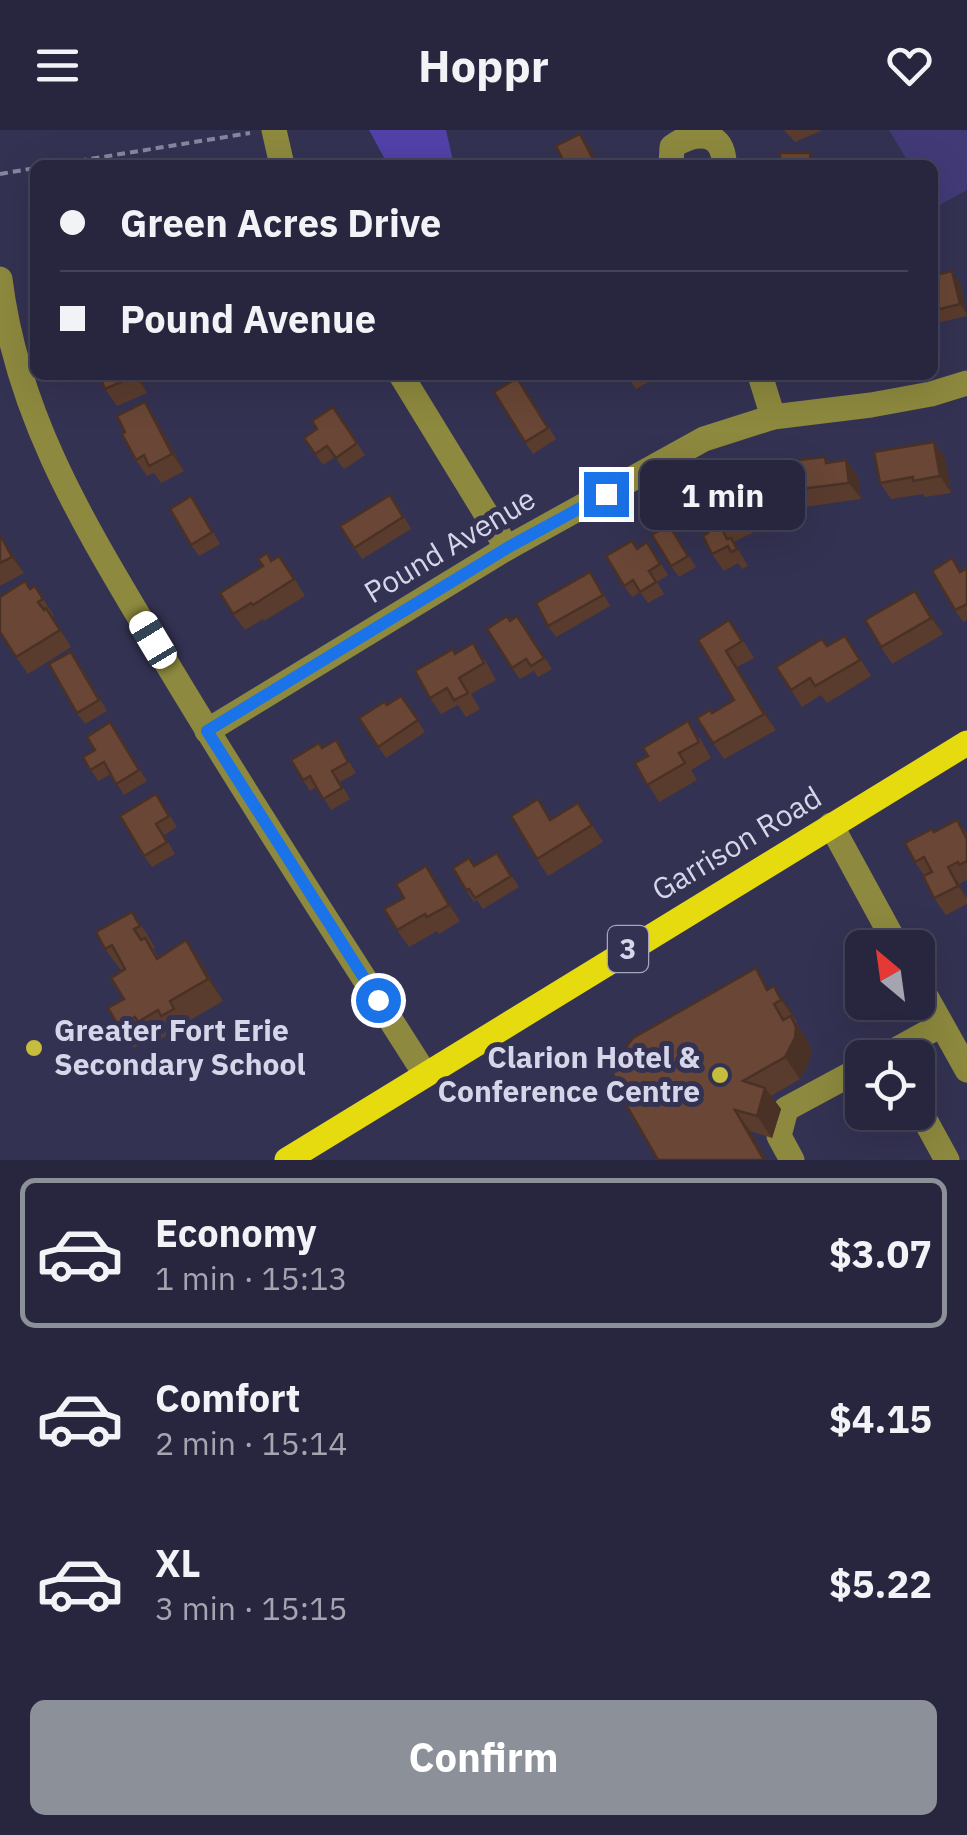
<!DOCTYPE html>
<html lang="en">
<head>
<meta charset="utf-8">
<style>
	:root { --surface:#27263e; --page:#333249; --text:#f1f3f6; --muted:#a4a5b0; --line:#434358; --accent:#8c9099 }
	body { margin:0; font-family:"IBM Plex Sans",sans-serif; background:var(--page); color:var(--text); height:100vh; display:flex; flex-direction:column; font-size:38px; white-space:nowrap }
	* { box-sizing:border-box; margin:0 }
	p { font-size:32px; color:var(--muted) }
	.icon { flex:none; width:55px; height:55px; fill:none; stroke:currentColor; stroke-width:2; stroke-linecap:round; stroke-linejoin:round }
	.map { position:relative; height:1030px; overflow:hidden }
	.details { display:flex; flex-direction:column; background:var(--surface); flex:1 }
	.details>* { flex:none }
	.top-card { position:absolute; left:30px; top:30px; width:908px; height:220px; border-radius:15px; box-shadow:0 10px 40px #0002,0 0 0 2px var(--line); display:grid; align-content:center; height:220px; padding:0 30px; background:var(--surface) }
	.needle { width:65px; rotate:331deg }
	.tools { position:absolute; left:845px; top:800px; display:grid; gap:20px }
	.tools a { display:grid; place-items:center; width:90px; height:90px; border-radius:15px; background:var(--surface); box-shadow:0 10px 40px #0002,0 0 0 2px var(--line); font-size:50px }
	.end { position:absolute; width:45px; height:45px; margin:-22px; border:12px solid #1a73e8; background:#fff; box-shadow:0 0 0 5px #fff }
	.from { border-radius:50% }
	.bubble { position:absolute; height:70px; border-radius:15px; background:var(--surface); box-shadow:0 10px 40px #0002,0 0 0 2px var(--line); font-size:32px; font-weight:700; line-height:70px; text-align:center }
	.car { position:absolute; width:30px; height:60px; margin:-30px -15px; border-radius:12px; box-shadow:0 0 8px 2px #0007; background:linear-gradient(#fff 24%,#345 0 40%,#fff 0 76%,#345 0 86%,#fff 0) }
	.top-card b { display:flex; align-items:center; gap:35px; height:95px; font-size:38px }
	.top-card b+b { border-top:2px solid var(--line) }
	.top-card i { width:25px; height:25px; background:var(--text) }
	ul { padding:18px 0 0; list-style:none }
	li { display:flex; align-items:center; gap:30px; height:150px; margin:0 20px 15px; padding:0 10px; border:5px solid transparent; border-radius:15px }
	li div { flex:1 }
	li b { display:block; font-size:38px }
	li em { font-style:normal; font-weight:700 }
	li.on { border-color:var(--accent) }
	li>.icon { width:90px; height:90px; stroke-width:1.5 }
	.cta { display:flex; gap:20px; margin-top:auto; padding:20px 30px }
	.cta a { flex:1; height:115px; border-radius:15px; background:var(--accent); color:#fff; font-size:40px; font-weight:700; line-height:115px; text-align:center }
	header { display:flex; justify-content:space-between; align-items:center; height:130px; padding:0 30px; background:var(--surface); font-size:45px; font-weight:700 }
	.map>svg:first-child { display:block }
	.green { fill:#413a77 }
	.water { fill:#5241a7 }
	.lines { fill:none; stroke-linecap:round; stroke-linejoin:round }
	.path { stroke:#8786a0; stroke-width:4; stroke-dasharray:8 5; stroke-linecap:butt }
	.minor { stroke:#8d893e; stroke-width:25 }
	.major { stroke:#e5db0e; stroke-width:25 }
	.wall { fill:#5a3c2e }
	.shaded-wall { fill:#4a3125 }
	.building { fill:#694635; stroke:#4a3125; stroke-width:2.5 }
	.route { stroke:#1a73e8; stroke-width:12 }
	.poi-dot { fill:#c4bd3e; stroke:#343252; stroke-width:4 }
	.labels { text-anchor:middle; stroke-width:10; stroke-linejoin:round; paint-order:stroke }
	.shield { fill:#343252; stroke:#a5a5bc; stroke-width:2.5 }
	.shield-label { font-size:28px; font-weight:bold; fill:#d6d6ea }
	.street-label { font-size:30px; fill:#d6d6ea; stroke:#343252 }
	.poi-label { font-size:30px; font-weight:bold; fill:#d6d6ea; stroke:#343252; text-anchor:start }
</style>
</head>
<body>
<header><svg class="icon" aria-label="menu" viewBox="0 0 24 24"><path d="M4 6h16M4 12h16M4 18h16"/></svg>Hoppr<svg class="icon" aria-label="heart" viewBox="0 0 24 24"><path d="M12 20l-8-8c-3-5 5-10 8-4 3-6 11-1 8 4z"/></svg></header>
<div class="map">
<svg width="967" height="1030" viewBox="0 0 967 1030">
	<rect width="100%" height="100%" fill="#343252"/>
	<polygon class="green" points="889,0 967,0 967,60 936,77 933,71 932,35 910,35"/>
	<polygon class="water" points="369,0 446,0 454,35 388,35"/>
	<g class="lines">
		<g class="path">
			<polyline points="53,35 250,3"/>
			<polyline points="0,44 35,38"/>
		</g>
		<g class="minor">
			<polyline points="274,0 282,35"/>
			<path d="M671,35L672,17C694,0 725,0 724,35"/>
			<path d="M0,149C18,294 91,405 163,527C247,668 337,805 425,944"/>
			<polyline points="401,245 507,418"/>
			<polyline points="760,245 773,287"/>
			<polyline points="207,601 507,418 704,309 773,287 871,275 931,264 967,253"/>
			<polyline points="831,695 898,818"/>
			<polyline points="918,852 967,940"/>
			<polyline points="881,928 941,895"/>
			<polyline points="918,977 947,1030"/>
			<polyline points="792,1030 779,1006 786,979 862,938"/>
		</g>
		<polyline class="major" points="287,1030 967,613"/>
	</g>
	<g class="wall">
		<polygon points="784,0 820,0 821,1 795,12"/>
		<polygon points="932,146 960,153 967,186 932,194"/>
		<polygon points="99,245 143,245 140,246 147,263 117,276 105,259"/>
		<polygon points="626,245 664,245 665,246 655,253 652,250 636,259"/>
		<polygon points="525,259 556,309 533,324 525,312"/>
		<polygon points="333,277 365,325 344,339 335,327 323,335 304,308 317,299"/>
		<polygon points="156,289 184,341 161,353 154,343 147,346 136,330"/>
		<polygon points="934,312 945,328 951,363 925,367 923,364 891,369 880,353"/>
		<polygon points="825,327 829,332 846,330 858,347 861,369 796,378 784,361"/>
		<polygon points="748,347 760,364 771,385 761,390 764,397 734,412 748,436 742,439 738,433 724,441 712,424 708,403 739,352"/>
		<polygon points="398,376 411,399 362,429 340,396"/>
		<polygon points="199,378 220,414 199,426 191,415"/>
		<polygon points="669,395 696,437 679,447 671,436"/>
		<polygon points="0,405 24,443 0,456"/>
		<polygon points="647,412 668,445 657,452 664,464 648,473 640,462 632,467 624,456 638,418"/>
		<polygon points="272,431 291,443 305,466 264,491 263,489 245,500 233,484"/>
		<polygon points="967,438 967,490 963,492 955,480 961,441"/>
		<polygon points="598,454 610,476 556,507 548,496"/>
		<polygon points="35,456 54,486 52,487 71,517 28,544 16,527 30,459"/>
		<polygon points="915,461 943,504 892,534 881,517"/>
		<polygon points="517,486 552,539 538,547 534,541 520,549 512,538 510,491"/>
		<polygon points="741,507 754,528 737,537 776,600 724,629 713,613 712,583 734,570 698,510"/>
		<polygon points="827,516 856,522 871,546 827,573 821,565 802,577 791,560"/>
		<polygon points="456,523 485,530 496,550 471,564 480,579 466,587 458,575 441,584 430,568"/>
		<polygon points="79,533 107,581 85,594 77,583"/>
		<polygon points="401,566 425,602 386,628 359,588 387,575"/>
		<polygon points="110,592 147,651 124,665 111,644 98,651 83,627 95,620"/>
		<polygon points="700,608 711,628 691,640 697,650 659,672 635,633"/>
		<polygon points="336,610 356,643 340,652 350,669 331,680 317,657 310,661 303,650 323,618"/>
		<polygon points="578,673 603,712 548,746 537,729 551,689"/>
		<polygon points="164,676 177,697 164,705 175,724 152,737 144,726"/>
		<polygon points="957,690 967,704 967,750 959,754 967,768 967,774 946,785 934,768 924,745 915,732 934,702"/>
		<polygon points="497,723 519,757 483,779 477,770 474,772 466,760 475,736"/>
		<polygon points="426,736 460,791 439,804 437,801 409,817 397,800 404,768"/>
		<polygon points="132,782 147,804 155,818 153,819 159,828 186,810 201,832 223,871 185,893 190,901 177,908 173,902 153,914 150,909 134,918 119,897 124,869 125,839 125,838 121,840 105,819"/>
		<polygon points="770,858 789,878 797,892 796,893 806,908 811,918 810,930 800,949 771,966 781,979 772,1008 750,1001 658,1030"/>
	</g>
	<g class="shaded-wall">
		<polygon points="580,4 592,21 599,35 596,35"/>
		<polygon points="810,23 819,35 811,35"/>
		<polygon points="952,141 960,153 967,184 960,174"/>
		<polygon points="135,245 139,245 147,263"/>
		<polygon points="145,272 156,289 184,341 172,324"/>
		<polygon points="934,312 945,328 951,363 940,346"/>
		<polygon points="846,330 858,347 861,369 849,353"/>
		<polygon points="748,347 760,364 771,385 759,368"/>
		<polygon points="0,405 11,421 24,443 12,427"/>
		<polygon points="915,461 927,478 943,504 931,488"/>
		<polygon points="726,521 737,537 776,600 764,584"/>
		<polygon points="426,736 437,752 460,791 449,775"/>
		<polygon points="948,737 959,754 967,769 958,756"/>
		<polygon points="186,810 201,832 223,871 208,849"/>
		<polygon points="774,856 789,878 797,892 781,870"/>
		<polygon points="774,874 789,896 791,886 806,908 811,918 810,930 800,949 785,927"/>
		<polygon points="765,958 781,979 772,1008 757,986"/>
		<polygon points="735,980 750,1001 767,1030 764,1030"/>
	</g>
	<g class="building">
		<polygon points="580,4 596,35 564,35 565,34 556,16"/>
		<polygon points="780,23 810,23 811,35 780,35"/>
		<polygon points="952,141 960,174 932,181 932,146"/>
		<polygon points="99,245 135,245 135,246 105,259"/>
		<polygon points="517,248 548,298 525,312 494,262"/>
		<polygon points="145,272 172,324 149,336 144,325 136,330 122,304 125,302 117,286"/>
		<polygon points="333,277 357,313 336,328 327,316 315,324 304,308 317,299 312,291"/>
		<polygon points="934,312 940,346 913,351 913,347 880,353 874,322"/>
		<polygon points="825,327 826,333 846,330 849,353 784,361 780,332"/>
		<polygon points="748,347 759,368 749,374 752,380 721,397 727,409 731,408 737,419 731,422 728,416 712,424 703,406 708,403 691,373 737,349 739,352"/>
		<polygon points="390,365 403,387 354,418 340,396"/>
		<polygon points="191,366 212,402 191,415 170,379"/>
		<polygon points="669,395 688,426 671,436 652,405"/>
		<polygon points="0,405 12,427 0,433"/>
		<polygon points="632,411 637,419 647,412 660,434 649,441 656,452 640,462 633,450 624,456 606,426"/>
		<polygon points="267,423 271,431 279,426 294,449 253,475 251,473 233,484 220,463 263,436 258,429"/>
		<polygon points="952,428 960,442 967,438 967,474 955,480 932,441"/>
		<polygon points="590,442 603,465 548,496 536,473"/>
		<polygon points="25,451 30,459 35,456 43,469 38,472 44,480 46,478 60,500 16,527 0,502 0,467"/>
		<polygon points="915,461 931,488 881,517 865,490"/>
		<polygon points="507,486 510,491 517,486 544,528 531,536 526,529 512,538 487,499"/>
		<polygon points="729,490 742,511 726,521 764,584 713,613 697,588 710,580 712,583 734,570 698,510"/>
		<polygon points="845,506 860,530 815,556 810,548 791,560 776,537 822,509 827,516"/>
		<polygon points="473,513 484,533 459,548 468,563 454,570 447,558 430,568 415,541 453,519 455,524"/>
		<polygon points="71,522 99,570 77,583 49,534"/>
		<polygon points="401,566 418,590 378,617 359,588 384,572 387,575"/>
		<polygon points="688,591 699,612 679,623 685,633 647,655 635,633 648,626 643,618"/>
		<polygon points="110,592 139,640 116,654 104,632 90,640 83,627 95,620 87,607"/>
		<polygon points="336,610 348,632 332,641 342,658 323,669 310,646 303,650 291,630 319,613 322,618"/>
		<polygon points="156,664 169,686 156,694 167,712 144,726 120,686"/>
		<polygon points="538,669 550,690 578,673 592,695 537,729 511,686"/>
		<polygon points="957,690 967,709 967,731 959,735 958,732 948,737 958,756 934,768 923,746 932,742 924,727 915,732 905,713 932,699 934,702"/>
		<polygon points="497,723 511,746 475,768 469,759 466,760 453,738 469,728 474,736"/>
		<polygon points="426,736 449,775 427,787 425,784 397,800 384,779 404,768 396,754"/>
		<polygon points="132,782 140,796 134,799 141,810 145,808 157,829 186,810 208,849 170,871 174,879 161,886 158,880 138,892 135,887 119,897 108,878 124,869 111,848 125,839 112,815 105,819 96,802"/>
		<polygon points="756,838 767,860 774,856 781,870 774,874 783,890 791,886 796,897 795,908 785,927 743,951 765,958 757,986 735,980 764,1030 658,1030 617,959 613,942 617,929 633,908"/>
	</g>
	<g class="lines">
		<polyline class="route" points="378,870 207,601 507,418 606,364"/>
	</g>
	<g class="poi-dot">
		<circle cx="34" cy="918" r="10"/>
		<circle cx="720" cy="945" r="10"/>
	</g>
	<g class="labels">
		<rect class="shield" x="608" y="796" width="40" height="46" rx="8"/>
		<g class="shield-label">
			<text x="628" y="829">3</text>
		</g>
		<g class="street-label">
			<text transform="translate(450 416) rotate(-31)" y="10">Pound Avenue</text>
			<text transform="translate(737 714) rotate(-31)" y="10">Garrison Road</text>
		</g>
		<g class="poi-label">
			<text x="54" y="911">Greater Fort Erie<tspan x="54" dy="34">Secondary School</tspan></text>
			<text x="700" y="938" text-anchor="end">Clarion Hotel &amp;<tspan x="700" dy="34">Conference Centre</tspan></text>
		</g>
	</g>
</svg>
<div class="tools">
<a><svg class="needle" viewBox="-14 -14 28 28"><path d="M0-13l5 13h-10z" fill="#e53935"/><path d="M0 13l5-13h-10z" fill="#a4a5b0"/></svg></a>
<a><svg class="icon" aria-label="locate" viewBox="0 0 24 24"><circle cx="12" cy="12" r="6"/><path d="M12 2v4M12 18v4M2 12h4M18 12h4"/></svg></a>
</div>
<i class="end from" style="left:378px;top:870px"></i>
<i class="end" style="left:606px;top:364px"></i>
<div class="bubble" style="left:640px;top:330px;width:165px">1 min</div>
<i class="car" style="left:153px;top:510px;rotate:329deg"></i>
<div class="top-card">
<b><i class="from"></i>Green Acres Drive</b>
<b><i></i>Pound Avenue</b>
</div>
</div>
<section class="details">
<ul>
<li class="on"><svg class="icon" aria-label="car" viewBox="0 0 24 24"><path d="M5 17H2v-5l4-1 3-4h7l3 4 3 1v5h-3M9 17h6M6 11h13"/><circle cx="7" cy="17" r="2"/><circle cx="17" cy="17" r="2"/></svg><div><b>Economy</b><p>1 min · 15:13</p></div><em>$3.07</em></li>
<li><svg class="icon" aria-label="car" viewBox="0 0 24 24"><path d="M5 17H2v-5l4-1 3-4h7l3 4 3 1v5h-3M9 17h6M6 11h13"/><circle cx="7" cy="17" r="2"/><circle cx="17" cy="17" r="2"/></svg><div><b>Comfort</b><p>2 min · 15:14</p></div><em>$4.15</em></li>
<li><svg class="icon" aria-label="car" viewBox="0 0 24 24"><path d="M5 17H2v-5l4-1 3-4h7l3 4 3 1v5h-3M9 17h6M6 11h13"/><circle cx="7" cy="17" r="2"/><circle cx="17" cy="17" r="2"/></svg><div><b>XL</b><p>3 min · 15:15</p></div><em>$5.22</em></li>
</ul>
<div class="cta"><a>Confirm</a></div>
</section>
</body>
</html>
